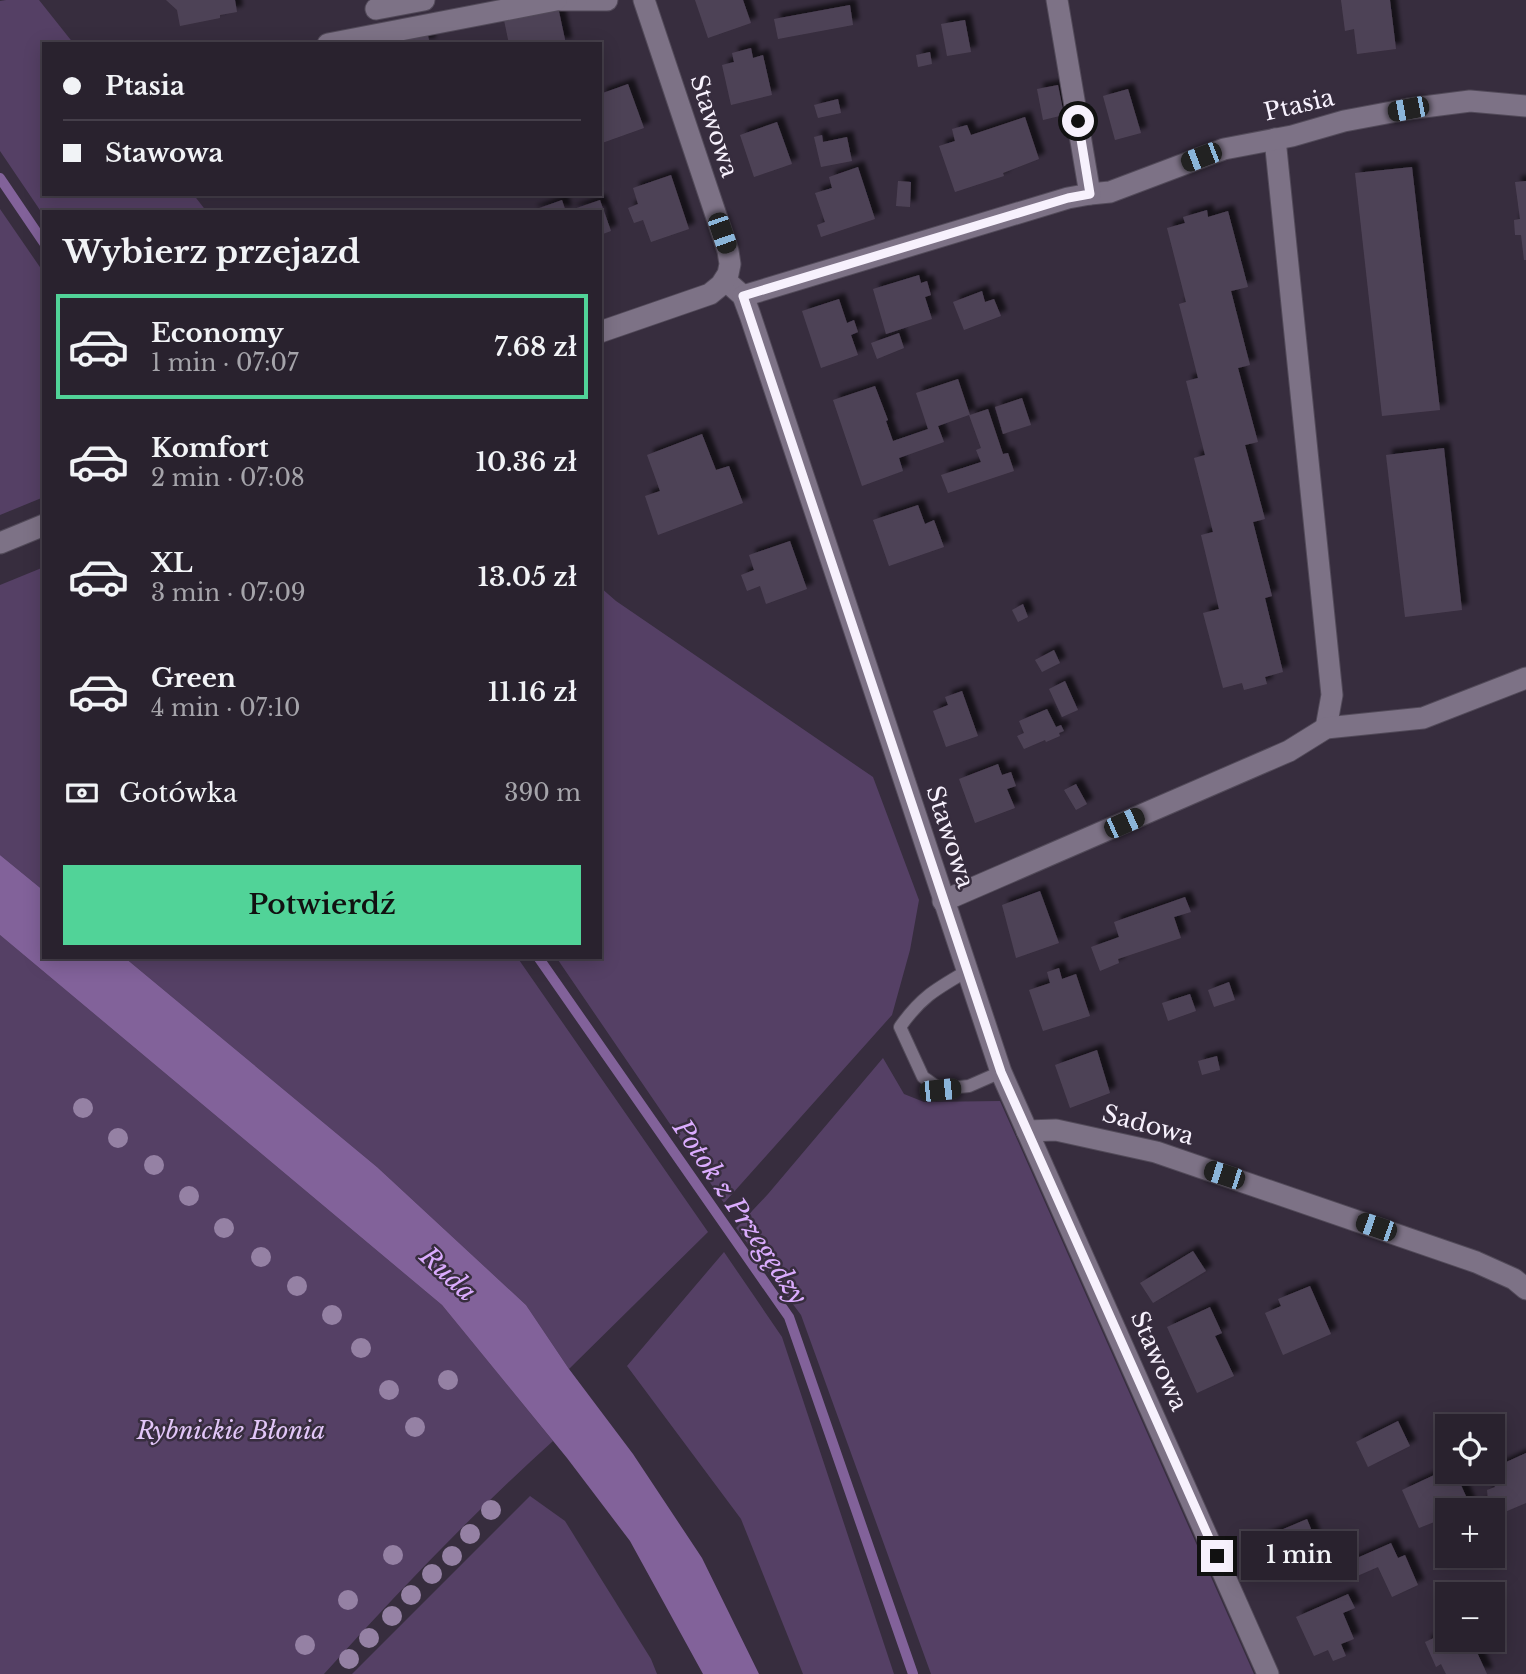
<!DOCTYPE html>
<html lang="pl">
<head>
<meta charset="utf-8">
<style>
	:root { --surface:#29222e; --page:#312a36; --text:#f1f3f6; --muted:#a5a4aa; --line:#453f4a; --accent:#51d398 }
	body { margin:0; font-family:"Libre Baskerville",serif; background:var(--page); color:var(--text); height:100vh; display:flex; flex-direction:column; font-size:26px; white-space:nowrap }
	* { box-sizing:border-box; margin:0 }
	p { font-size:23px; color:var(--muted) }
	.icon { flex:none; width:38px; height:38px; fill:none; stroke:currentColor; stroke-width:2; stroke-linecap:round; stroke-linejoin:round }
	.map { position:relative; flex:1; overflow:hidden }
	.details { position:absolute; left:42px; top:210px; width:560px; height:749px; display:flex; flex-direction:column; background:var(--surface); border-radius:0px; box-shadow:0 4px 18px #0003,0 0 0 2px var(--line) }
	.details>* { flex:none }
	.guide { position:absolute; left:42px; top:42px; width:560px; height:154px; border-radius:0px; box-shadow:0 4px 18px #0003,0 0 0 2px var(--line); display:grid; align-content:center; height:154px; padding:0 21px; background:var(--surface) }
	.fabs { position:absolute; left:1435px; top:1414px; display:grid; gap:14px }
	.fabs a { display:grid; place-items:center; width:70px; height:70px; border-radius:0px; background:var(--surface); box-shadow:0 4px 18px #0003,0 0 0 2px var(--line); font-size:35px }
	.end { position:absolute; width:32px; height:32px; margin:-16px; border:9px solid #f7f1fd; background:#111; box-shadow:0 0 0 4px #111 }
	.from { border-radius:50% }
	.bubble { position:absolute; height:49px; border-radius:0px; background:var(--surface); box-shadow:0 4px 18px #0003,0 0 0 2px var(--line); font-size:23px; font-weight:600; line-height:49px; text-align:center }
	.car { position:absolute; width:21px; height:42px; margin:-21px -10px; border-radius:9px; box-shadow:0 0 5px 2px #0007; background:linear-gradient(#222 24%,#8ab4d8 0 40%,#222 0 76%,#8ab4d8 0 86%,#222 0) }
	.guide b { display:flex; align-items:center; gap:24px; height:66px; font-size:26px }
	.guide b+b { border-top:2px solid var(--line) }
	.guide i { width:18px; height:18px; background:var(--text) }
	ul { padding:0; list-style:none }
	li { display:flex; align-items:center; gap:21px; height:105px; margin:0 14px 10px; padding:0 7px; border:4px solid transparent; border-radius:0px }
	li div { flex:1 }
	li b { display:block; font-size:26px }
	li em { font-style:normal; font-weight:600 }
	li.on { border-color:var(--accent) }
	li>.icon { width:63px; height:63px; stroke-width:1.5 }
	h2 { padding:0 21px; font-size:32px; line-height:84px }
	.pay { display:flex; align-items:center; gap:18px; height:77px; padding:0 21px; font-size:26px }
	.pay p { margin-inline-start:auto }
	.primary-button { display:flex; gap:14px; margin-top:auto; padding:14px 21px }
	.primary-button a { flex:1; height:80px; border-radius:0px; background:var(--accent); color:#111; font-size:28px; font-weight:600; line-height:80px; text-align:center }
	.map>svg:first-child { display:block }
	.green { fill:#554065 }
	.water { fill:#82629a }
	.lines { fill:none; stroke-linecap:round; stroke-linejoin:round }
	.stream { stroke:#82629a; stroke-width:10 }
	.building { fill:#4e4356; filter:url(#shadow) }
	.lane-casing { stroke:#524a59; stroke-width:14 }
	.street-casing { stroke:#524a59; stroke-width:23 }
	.lane { stroke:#7d7286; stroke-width:12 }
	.street { stroke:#7d7286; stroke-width:21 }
	.tree { fill:#9581a4 }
	.route { stroke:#f7f1fd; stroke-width:9 }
	.labels { text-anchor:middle; stroke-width:5; stroke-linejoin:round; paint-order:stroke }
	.street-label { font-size:24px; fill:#f7f1fd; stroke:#372d3e }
	.park-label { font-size:24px; font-style:italic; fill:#e2c6f8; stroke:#372d3e }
	.water-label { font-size:26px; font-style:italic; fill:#dbacfe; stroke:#372d3e }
</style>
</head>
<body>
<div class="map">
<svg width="1526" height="1674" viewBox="0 0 1526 1674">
	<defs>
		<filter id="shadow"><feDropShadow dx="6" dy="-6" stdDeviation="2" flood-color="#0009"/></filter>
	</defs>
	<rect width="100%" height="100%" fill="#372d3e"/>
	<g class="green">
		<polygon points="6,0 39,0 74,44 44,44 44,194 193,194 207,212 44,212 44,216 0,151 0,1"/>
		<polygon points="0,209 44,273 44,497 0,515"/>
		<polygon points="44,567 44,891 0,855 0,585"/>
		<polygon points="600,587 616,601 873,777 919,900 910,950 892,1015 724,1203 556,957 600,957"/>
		<path d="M0,935L442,1305L553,1441C472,1514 397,1593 324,1674H0Z"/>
		<polygon points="124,957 517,957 708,1232 569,1369 526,1305 377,1167"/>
		<polygon points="883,1058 904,1094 924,1102 1000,1101 1254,1674 931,1674 801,1315 736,1228 768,1194"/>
		<polygon points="724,1252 782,1337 894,1674 803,1674 741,1519 627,1366"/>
		<polygon points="530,1496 565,1521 651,1659 657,1674 352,1674"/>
	</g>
	<polygon class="water" points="0,855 44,891 44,957 124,957 377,1167 526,1305 569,1369 633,1454 702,1558 759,1674 703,1674 630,1541 567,1458 442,1305 0,935"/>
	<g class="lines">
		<g class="stream">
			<polyline points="0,178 44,243"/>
			<polyline points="538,957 789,1317 913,1674"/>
		</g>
	</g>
	<g class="building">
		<polygon points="166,0 235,0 237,12 220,15 220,18 180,26 177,10"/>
		<polygon points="695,0 743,0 751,23 708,38"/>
		<polygon points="1341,0 1390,0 1396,49 1357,54 1354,29 1345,31"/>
		<polygon points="850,5 853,25 778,39 774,19"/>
		<polygon points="558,7 566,44 509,44 504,20"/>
		<polygon points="965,20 971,52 947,56 941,24"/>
		<polygon points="427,32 430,44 382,44"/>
		<polygon points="751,48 753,58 763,55 772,95 731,105 722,65 734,62 732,53"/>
		<polygon points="930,52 932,64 918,67 916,55"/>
		<polygon points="628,84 644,128 602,143 600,94"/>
		<polygon points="1058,85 1064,115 1043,120 1037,89"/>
		<polygon points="1128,89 1141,133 1115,140 1103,96"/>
		<polygon points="838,99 841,113 818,118 814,105"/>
		<polygon points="1025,117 1039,159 1003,173 1004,176 955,192 939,146 955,141 952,129 967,125 971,135"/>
		<polygon points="777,122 792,164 754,177 740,135"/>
		<polygon points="822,135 823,142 847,137 852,161 821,167 814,137"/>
		<polygon points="858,167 875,219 821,237 817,225 825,222 815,193 832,188 829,177"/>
		<polygon points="1412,167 1440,410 1382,416 1355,173"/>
		<polygon points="671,175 689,229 651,242 643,220 634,223 628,208 638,204 633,188"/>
		<polygon points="898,181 911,182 910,207 896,206"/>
		<polygon points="1526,181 1526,260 1524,260 1521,235 1515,235 1514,220 1520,219 1515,182"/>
		<polygon points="562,200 566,212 531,212 531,211"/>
		<polygon points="600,200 611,231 600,235 600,212 568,211"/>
		<polygon points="1207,210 1208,217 1228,211 1248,287 1231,291 1250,365 1238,368 1258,442 1245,445 1265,519 1253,522 1272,596 1265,598 1283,672 1265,677 1267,684 1244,690 1242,683 1223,688 1203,613 1219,609 1201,535 1213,532 1194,458 1205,455 1186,381 1198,378 1179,304 1186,302 1167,228 1185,223 1183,217"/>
		<polygon points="919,275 921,283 927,281 931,295 925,297 932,319 886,334 873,289"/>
		<polygon points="982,291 985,302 994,299 1001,316 964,330 953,302"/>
		<polygon points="839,299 847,323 854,320 858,332 851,335 858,355 821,368 802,311"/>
		<polygon points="899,333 904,348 877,359 871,343"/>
		<polygon points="958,379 970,415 988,409 1003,454 1008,453 1014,471 948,493 941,475 981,462 976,450 981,448 969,415 938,426 944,442 899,458 903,471 862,486 833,400 875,386 888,420 886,421 893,441 928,429 916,393"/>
		<polygon points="1022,398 1031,425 1003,434 995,407"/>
		<polygon points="702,434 716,470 729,466 743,503 658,535 645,496 660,491 647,455"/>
		<polygon points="1444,448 1462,610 1405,617 1386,455"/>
		<polygon points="918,505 925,524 934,520 944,547 889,566 873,520"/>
		<polygon points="790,541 807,589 766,604 760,586 747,591 741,575 754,570 749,555"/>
		<polygon points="1023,604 1028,617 1018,622 1012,610"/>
		<polygon points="1054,650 1060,663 1042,672 1035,660"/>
		<polygon points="1065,681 1078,710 1062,717 1049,689"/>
		<polygon points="962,691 978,736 946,747 933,711 948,705 945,697"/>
		<polygon points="1047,709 1056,727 1061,725 1064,731 1059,733 1060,736 1046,742 1045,740 1024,749 1017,736 1024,733 1019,721"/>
		<polygon points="998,764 1002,775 1011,772 1016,786 1007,789 1015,808 975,823 959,779"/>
		<polygon points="1076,784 1087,804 1076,810 1064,790"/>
		<polygon points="1040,891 1059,943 1016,958 1002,905"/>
		<polygon points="1185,897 1191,912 1174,917 1181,938 1118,959 1119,963 1100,971 1091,947 1119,937 1114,922"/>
		<polygon points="1059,968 1062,979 1076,974 1090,1016 1043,1031 1029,990 1050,983 1047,972"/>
		<polygon points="1229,982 1235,1000 1214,1007 1208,990"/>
		<polygon points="1190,994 1196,1011 1168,1021 1162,1003"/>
		<polygon points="1097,1050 1110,1093 1070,1108 1055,1065"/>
		<polygon points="1217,1056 1220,1070 1202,1075 1198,1061"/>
		<polygon points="1193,1251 1206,1271 1153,1303 1140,1283"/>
		<polygon points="1310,1286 1331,1334 1283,1355 1265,1313 1281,1306 1278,1299"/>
		<polygon points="1210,1307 1222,1333 1215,1336 1234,1376 1197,1393 1167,1327"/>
		<polygon points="1398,1421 1410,1446 1368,1467 1356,1442"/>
		<polygon points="1526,1453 1526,1503 1493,1517 1493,1510 1476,1510 1474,1507 1488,1500 1487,1490 1495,1487 1488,1472 1493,1472 1493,1468"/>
		<polygon points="1447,1469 1447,1472 1455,1472 1471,1507 1463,1510 1447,1510 1447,1517 1419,1528 1402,1490"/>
		<polygon points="1307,1519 1328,1570 1304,1580 1300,1572 1279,1581 1262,1538"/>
		<polygon points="1391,1543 1398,1558 1405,1555 1418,1585 1392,1597 1378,1567 1348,1580 1341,1565"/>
		<polygon points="1348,1594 1355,1608 1343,1613 1354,1639 1341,1644 1346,1656 1333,1661 1328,1650 1314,1656 1296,1617"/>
		<polygon points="1447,1632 1447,1640 1464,1640 1469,1651 1475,1648 1487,1674 1446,1674 1441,1664 1436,1667 1425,1642"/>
	</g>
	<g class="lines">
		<defs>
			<path id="lane" d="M967,971C936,989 921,997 900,1027L923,1077L940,1089L969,1086L1001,1072"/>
			<g id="street">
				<polyline points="561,0 607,0"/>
				<polyline points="376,9 424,0"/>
				<polyline points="328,44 556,0"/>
				<polyline points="1275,139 1332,695 1326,728"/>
				<polyline points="1090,194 1110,192 1224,149 1292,136 1344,121 1408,109 1470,101 1526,106"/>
				<polyline points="725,280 743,296 750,315 1001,1072 1268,1674"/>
				<polyline points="743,296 1068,198 1090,194 1057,0"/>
				<polyline points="600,332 710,294 721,285 728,274 730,264 728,251 644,0"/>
				<polyline points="0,543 44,525"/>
				<polyline points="943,901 1289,751 1326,728 1423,718 1526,678"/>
				<polyline points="1027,1131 1056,1130 1156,1152 1476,1262 1514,1279 1526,1289"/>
			</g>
		</defs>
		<use href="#lane" class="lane-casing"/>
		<use href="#street" class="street-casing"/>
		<use href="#lane" class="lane"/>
		<use href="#street" class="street"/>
	</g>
	<g class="tree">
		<circle cx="83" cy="1108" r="10"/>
		<circle cx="118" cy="1138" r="10"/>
		<circle cx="154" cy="1165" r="10"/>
		<circle cx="189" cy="1196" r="10"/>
		<circle cx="224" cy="1228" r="10"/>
		<circle cx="261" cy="1257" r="10"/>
		<circle cx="297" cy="1286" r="10"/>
		<circle cx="332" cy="1315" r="10"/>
		<circle cx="361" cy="1348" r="10"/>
		<circle cx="448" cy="1380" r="10"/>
		<circle cx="389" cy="1390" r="10"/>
		<circle cx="415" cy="1427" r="10"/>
		<circle cx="491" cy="1510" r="10"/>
		<circle cx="470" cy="1534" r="10"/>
		<circle cx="393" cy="1555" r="10"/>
		<circle cx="452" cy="1556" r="10"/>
		<circle cx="432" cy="1574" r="10"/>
		<circle cx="411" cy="1595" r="10"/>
		<circle cx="348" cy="1600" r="10"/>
		<circle cx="392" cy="1616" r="10"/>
		<circle cx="369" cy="1638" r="10"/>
		<circle cx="305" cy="1645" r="10"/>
		<circle cx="349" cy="1659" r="10"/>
	</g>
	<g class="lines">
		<polyline class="route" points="1078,121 1090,194 1068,198 743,296 1001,1072 1217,1556"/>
	</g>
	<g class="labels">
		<g class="street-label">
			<text transform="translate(1299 105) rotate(-13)" y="8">Ptasia</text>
			<text transform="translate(714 126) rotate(72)" y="8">Stawowa</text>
			<text transform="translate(950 837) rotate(72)" y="8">Stawowa</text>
			<text transform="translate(1148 1125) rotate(15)" y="8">Sadowa</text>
			<text transform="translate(1159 1361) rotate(66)" y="8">Stawowa</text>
		</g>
		<g class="park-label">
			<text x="231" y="1439">Rybnickie Błonia</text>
		</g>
		<g class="water-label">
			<text transform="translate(740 1212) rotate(56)" y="9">Potok z Przegędzy</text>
			<text transform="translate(448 1274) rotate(43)" y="9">Ruda</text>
		</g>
	</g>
</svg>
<div class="fabs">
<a><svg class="icon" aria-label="locate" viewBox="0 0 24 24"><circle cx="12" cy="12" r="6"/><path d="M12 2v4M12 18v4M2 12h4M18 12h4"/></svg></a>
<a>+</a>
<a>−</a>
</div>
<i class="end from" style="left:1078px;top:121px"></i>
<i class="end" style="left:1217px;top:1556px"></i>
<div class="bubble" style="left:1241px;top:1531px;width:116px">1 min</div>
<i class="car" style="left:1408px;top:109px;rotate:259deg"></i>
<i class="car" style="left:1201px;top:157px;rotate:249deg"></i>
<i class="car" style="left:722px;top:233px;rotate:161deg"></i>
<i class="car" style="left:1124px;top:823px;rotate:66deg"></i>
<i class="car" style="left:940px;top:1090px;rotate:84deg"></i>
<i class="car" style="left:1224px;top:1175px;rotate:288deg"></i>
<i class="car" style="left:1376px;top:1227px;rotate:289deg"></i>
<div class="guide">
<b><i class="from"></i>Ptasia</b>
<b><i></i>Stawowa</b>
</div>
<section class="details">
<h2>Wybierz przejazd</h2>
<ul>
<li class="on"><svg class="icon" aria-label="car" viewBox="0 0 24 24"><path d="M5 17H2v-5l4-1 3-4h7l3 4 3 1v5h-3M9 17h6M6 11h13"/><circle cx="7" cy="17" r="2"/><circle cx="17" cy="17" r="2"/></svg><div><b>Economy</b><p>1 min · 07:07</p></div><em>7.68 zł</em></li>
<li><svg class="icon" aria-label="car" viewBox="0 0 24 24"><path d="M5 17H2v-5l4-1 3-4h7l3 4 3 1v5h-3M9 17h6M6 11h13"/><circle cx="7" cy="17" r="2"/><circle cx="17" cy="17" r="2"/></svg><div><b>Komfort</b><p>2 min · 07:08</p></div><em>10.36 zł</em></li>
<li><svg class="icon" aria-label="car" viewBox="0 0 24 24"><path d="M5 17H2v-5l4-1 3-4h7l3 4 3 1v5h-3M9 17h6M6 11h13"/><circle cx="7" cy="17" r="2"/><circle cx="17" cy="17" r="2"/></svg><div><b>XL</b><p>3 min · 07:09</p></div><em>13.05 zł</em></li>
<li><svg class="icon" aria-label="car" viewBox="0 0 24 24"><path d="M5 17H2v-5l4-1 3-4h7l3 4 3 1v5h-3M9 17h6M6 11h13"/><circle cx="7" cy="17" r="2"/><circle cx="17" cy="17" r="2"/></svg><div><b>Green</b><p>4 min · 07:10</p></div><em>11.16 zł</em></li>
</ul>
<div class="pay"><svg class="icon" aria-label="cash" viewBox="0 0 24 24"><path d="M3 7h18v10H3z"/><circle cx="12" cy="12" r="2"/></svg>Gotówka<p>390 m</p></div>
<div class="primary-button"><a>Potwierdź</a></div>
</section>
</div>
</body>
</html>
